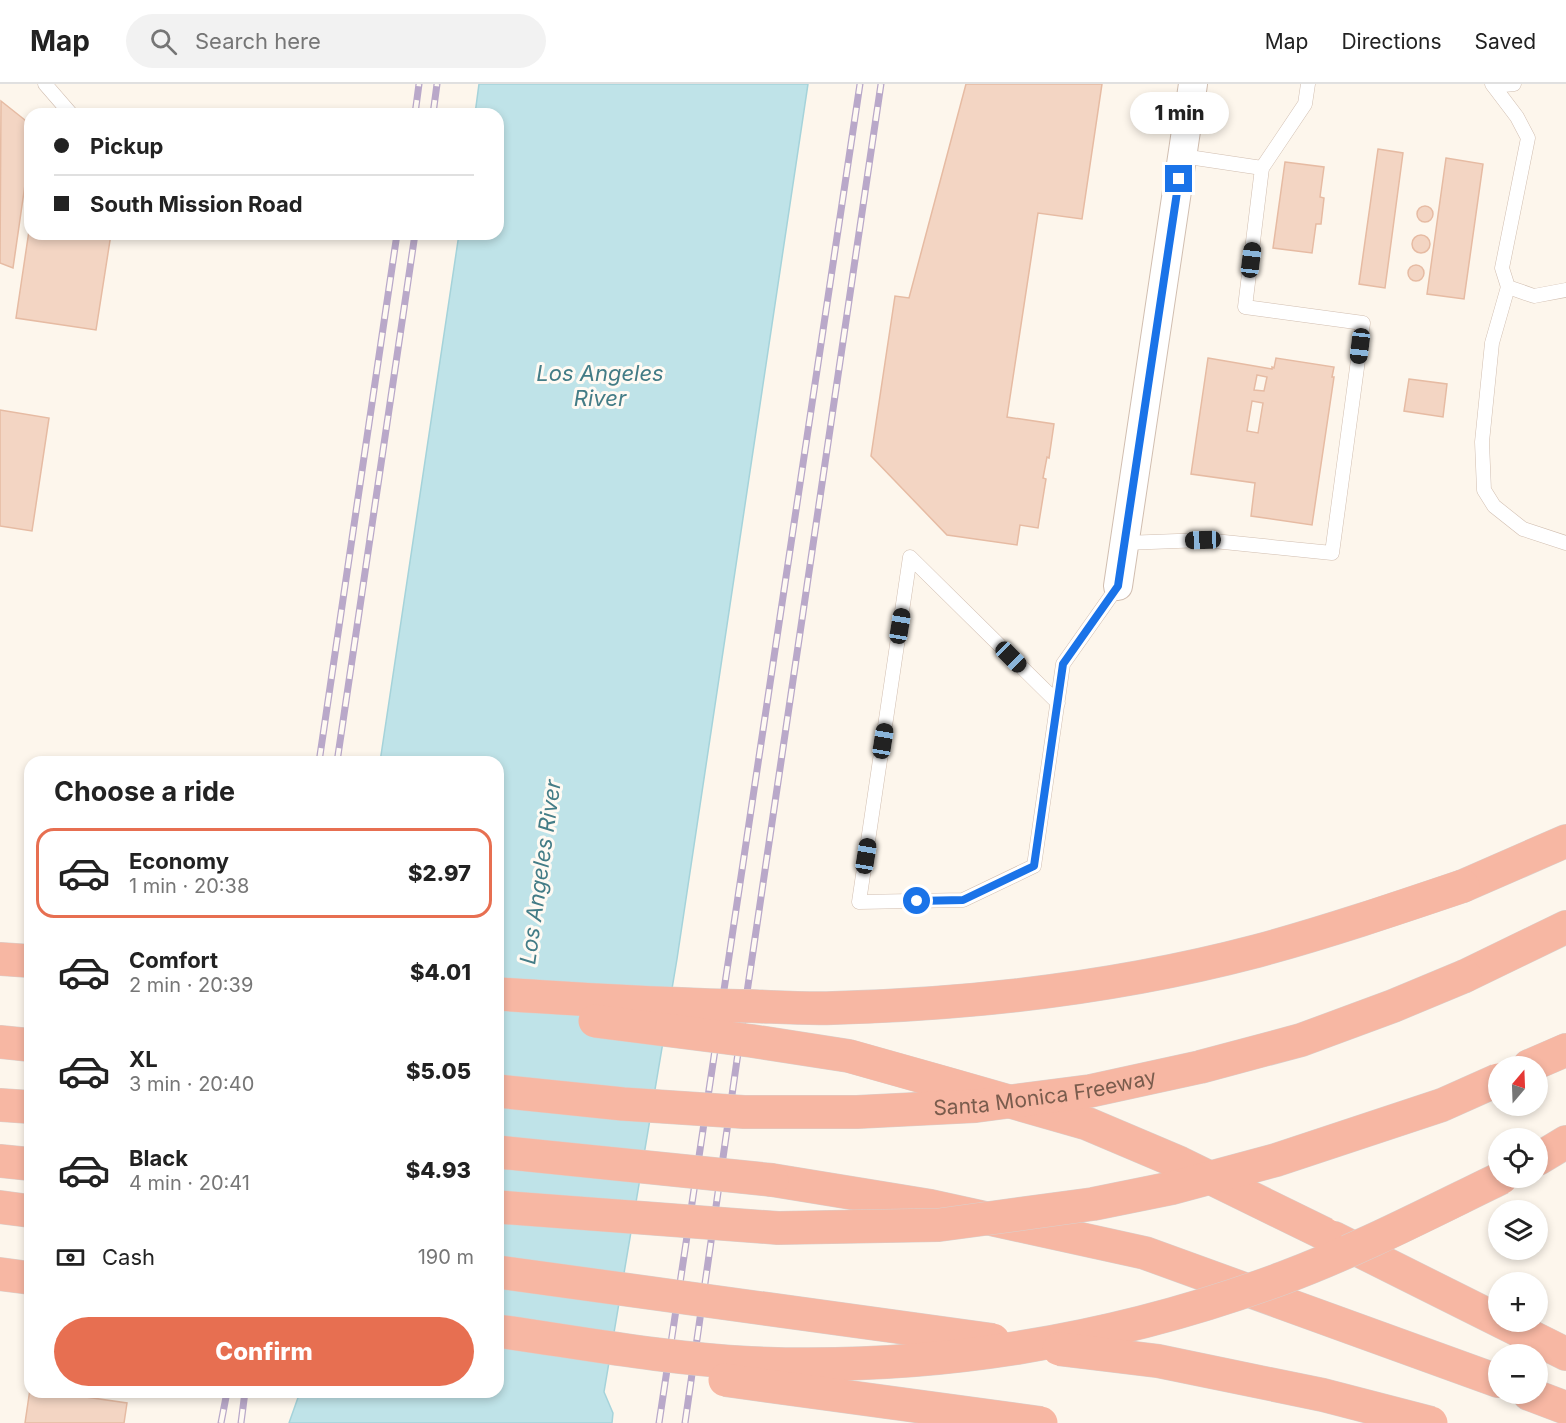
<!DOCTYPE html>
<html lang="en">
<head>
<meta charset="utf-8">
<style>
	:root { --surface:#fff; --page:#f2f2f2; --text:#222; --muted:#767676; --line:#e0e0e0; --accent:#e76f51 }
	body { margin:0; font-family:Inter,sans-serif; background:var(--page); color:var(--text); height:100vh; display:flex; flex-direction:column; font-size:22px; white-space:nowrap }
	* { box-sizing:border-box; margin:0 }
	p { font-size:20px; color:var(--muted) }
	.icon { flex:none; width:33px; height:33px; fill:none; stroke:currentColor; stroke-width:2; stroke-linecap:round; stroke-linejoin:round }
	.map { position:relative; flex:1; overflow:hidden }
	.drawer { position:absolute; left:24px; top:672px; width:480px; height:642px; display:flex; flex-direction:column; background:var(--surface); border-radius:18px; box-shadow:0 3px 9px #0003 }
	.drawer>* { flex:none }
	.hud { position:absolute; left:24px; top:24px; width:480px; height:132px; border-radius:18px; box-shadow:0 3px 9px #0003; display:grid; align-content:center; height:132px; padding:0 30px; background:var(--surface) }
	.needle { width:39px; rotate:19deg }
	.tools { position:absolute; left:1488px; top:972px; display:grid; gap:12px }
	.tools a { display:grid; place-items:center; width:60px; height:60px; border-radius:50%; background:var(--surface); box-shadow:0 3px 9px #0003; font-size:30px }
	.end { position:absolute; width:27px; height:27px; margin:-14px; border:8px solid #1a73e8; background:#fff; box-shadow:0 0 0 3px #fff }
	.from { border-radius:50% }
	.bubble { position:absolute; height:42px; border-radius:21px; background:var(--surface); box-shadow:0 3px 9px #0003; font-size:20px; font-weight:800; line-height:42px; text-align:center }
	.car { position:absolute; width:18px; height:36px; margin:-18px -9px; border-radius:8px; box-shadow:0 0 4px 2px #0007; background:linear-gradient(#222 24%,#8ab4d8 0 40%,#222 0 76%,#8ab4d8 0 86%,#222 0) }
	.hud b { display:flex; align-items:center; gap:21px; height:57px; font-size:22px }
	.hud b+b { border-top:2px solid var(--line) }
	.hud i { width:15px; height:15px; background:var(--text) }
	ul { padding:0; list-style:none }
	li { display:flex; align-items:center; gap:18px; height:90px; margin:0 12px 9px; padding:0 18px; border:3px solid transparent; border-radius:18px }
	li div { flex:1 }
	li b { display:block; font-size:22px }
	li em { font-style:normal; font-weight:800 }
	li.current { border-color:var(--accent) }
	li>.icon { width:54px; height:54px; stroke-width:1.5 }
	h2 { padding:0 30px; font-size:27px; line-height:72px }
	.pay { display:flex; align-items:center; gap:15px; height:66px; padding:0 30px; font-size:22px }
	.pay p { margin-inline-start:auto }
	.action { display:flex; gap:12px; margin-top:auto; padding:12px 30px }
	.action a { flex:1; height:69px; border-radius:36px; background:var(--accent); color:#fff; font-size:24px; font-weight:800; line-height:69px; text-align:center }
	header { display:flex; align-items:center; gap:36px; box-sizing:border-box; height:84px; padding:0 30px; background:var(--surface); border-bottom:2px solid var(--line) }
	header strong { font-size:28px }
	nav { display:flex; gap:33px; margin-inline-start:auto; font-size:21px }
	.search { width:420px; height:54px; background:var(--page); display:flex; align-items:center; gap:15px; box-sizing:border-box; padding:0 21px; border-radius:33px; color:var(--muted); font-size:22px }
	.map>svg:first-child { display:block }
	.water { fill:#bfe3e8; stroke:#a5d3da; stroke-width:1.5 }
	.building { fill:#f3d5c3; stroke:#e6bba3; stroke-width:1.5; fill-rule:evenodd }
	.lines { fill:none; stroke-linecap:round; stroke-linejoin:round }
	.lane-casing { stroke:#d1beb0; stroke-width:15 }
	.street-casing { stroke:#d1beb0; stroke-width:30 }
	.highway-casing { stroke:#dad1cd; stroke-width:34 }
	.lane { stroke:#fff; stroke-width:14 }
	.street { stroke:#fff; stroke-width:28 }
	.highway { stroke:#f7b7a3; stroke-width:33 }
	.rail-casing { stroke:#b9a8c9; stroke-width:7 }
	.rail { stroke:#fffaf3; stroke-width:4.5; stroke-dasharray:14; stroke-linecap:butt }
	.highway-bridge-casing { stroke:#dad1cd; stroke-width:34; stroke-linecap:butt }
	.highway-bridge { stroke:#f7b7a3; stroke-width:33 }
	.route { stroke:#1a73e8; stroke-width:8 }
	.labels { text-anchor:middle; stroke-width:6; stroke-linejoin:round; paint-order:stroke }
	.street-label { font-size:21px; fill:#7a5c4d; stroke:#fffaf3 }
	.water-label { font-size:22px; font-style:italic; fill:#437c86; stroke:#fffaf3 }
</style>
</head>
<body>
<header>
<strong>Map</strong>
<div class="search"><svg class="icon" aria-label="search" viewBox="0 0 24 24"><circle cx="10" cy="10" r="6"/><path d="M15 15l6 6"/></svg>Search here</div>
<nav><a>Map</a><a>Directions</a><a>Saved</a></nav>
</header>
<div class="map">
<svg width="1566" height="1339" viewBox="0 0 1566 1339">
	<rect width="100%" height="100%" fill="#fdf6ec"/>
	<polygon class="water" points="479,0 808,0 677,875 604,1308 613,1329 612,1339 289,1339 300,1308 498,1308 498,678 380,678 459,150 498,150 498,30 475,30"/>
	<g class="building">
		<polygon points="966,0 1102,0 1082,135 1038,129 1007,333 1054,340 1049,374 1047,373 1043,394 1046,395 1038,444 1020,441 1017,461 947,451 871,372 895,212 909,214"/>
		<polygon points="1,17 30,40 30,66 13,184 0,179"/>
		<polygon points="1378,65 1403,69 1385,204 1359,200"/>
		<polygon points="1446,74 1483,80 1464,215 1427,210"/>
		<polygon points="1285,78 1324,83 1320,113 1324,114 1321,140 1316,140 1312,169 1273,164"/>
		<circle cx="1425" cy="130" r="8"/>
		<polygon points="30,140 30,150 111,150 96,246 16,234"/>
		<circle cx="1421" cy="160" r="9"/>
		<circle cx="1416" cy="189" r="8"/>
		<path d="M1208,274L1272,285V283L1274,284L1276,274L1334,283L1332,293H1334L1312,441L1251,432L1255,399L1191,390ZM1257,291L1267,293L1264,307L1254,306ZM1252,317L1263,319L1258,349L1247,347Z"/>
		<polygon points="1409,295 1447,300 1443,333 1404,327"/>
		<polygon points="0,326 49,334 32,447 0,442"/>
		<polygon points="30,1305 30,1308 51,1308 127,1319 124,1339 25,1339"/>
	</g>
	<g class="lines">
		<defs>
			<g id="lane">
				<polyline points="45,0 71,30"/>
				<polyline points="1492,0 1517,33 1528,54 1502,184 1508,203 1534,212 1566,206"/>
				<polyline points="1494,2 1514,0"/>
				<polyline points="1182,72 1262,84"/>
				<polyline points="1508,203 1492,259 1482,358 1484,406 1494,422 1523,445 1566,459"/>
				<polyline points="1124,459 1204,456 1332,469 1363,239 1245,223 1262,84 1305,20 1308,0"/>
				<polyline points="1058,619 910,473 859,818 963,816 1034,782 1063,580 1118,502"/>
			</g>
			<polyline id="street" points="1118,502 1193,0"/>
			<g id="highway">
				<polyline points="1463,802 1566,757"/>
				<polyline points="0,875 30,877"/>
				<polyline points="1465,892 1566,843"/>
				<polyline points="0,958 30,961"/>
				<polyline points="1529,982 1566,966"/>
				<polyline points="0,1021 30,1023"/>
				<polyline points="1538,1075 1566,1058"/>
				<polyline points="0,1077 30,1080"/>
				<polyline points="772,1096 931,1122 1145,1169 1498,1297"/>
				<polyline points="0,1123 30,1127"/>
				<polyline points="1334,1154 1498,1236"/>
				<polyline points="0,1190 30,1194"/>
				<polyline points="1502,1238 1566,1270"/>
				<polyline points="1529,1310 1566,1324"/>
			</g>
		</defs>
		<use href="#lane" class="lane-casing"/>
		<use href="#street" class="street-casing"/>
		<use href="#highway" class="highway-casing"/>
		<use href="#lane" class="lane"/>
		<use href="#street" class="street"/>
		<use href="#highway" class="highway"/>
		<defs>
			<g id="rail">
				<polyline points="415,30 419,0"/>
				<polyline points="433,30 437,0"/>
				<polyline points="319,678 397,150"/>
				<polyline points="337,678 415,150"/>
				<polyline points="221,1339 227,1308"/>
				<polyline points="241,1339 245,1308"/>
				<polyline points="659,1339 860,0"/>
				<polyline points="685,1339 737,976 881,0"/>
			</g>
		</defs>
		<use href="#rail" class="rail-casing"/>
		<use href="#rail" class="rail"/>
		<defs>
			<g id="highway-bridge">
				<path d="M498,910C582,915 665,921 749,922C777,923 805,925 833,924C974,920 1120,903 1257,867C1327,848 1395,825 1463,802"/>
				<polyline points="595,937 752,957 849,972 952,1001 1088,1040 1180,1079 1325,1150"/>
				<path id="s1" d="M498,1007L623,1020L744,1028H857L976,1022L1090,1007L1200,983L1301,956L1393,922L1465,892"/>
				<polyline points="498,1068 772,1096"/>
				<polyline points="498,1123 778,1144 939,1141 1093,1120 1172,1104 1276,1076 1442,1021 1498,996"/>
				<polyline points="498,1188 993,1256"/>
				<path d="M498,1247C582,1259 667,1275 751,1279C932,1287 1114,1257 1283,1194C1358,1166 1429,1129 1501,1094"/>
				<polyline points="1059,1265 1158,1277 1323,1311 1431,1339"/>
				<polyline points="725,1296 1041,1339"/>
			</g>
		</defs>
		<use href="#highway-bridge" class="highway-bridge-casing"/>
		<use href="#highway-bridge" class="highway-bridge"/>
	</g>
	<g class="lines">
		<polyline class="route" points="917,817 963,816 1034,782 1063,580 1118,502 1179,95"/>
	</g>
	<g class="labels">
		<g class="street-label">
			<text dy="7" stroke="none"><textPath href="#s1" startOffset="549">Santa Monica Freeway</textPath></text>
		</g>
		<g class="water-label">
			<text x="600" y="297">Los Angeles<tspan x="600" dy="25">River</tspan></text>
			<text transform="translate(540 788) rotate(-82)" y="8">Los Angeles River</text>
		</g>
	</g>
</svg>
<div class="tools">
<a><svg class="needle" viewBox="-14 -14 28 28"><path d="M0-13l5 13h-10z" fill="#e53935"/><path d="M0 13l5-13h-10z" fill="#767676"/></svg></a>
<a><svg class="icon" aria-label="locate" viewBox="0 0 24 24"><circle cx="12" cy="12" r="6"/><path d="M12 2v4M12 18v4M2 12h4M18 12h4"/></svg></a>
<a><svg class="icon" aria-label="layers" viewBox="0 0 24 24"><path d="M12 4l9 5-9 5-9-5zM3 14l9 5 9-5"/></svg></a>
<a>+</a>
<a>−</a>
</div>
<i class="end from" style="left:917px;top:817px"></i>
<i class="end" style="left:1179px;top:95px"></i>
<div class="bubble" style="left:1130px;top:8px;width:99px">1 min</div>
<i class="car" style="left:1251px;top:176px;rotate:7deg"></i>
<i class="car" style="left:1360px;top:262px;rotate:187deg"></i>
<i class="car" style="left:1203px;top:456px;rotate:268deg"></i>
<i class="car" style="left:900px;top:542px;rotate:9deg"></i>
<i class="car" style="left:1011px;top:573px;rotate:135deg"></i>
<i class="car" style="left:883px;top:657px;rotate:9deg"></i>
<i class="car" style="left:866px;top:772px;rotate:9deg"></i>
<div class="hud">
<b><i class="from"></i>Pickup</b>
<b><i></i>South Mission Road</b>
</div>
<section class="drawer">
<h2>Choose a ride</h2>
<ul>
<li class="current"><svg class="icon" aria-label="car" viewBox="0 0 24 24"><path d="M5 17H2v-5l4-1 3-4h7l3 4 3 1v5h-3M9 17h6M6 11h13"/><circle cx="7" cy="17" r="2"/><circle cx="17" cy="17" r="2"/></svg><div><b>Economy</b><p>1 min · 20:38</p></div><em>$2.97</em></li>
<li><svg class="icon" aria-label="car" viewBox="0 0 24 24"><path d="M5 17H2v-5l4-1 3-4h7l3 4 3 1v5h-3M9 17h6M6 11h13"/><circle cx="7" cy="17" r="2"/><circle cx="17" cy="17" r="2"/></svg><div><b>Comfort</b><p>2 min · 20:39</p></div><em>$4.01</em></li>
<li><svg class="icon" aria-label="car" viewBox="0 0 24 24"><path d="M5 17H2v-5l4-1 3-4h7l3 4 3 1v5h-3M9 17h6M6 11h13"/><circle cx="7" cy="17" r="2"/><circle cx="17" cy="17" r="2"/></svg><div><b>XL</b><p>3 min · 20:40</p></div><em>$5.05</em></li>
<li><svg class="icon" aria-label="car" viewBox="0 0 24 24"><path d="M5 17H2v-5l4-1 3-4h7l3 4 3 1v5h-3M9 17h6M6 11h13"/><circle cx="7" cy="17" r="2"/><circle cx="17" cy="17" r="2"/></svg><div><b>Black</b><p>4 min · 20:41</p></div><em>$4.93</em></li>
</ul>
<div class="pay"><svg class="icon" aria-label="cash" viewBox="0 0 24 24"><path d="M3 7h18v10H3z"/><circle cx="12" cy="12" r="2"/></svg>Cash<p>190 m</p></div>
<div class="action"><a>Confirm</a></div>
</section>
</div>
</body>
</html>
